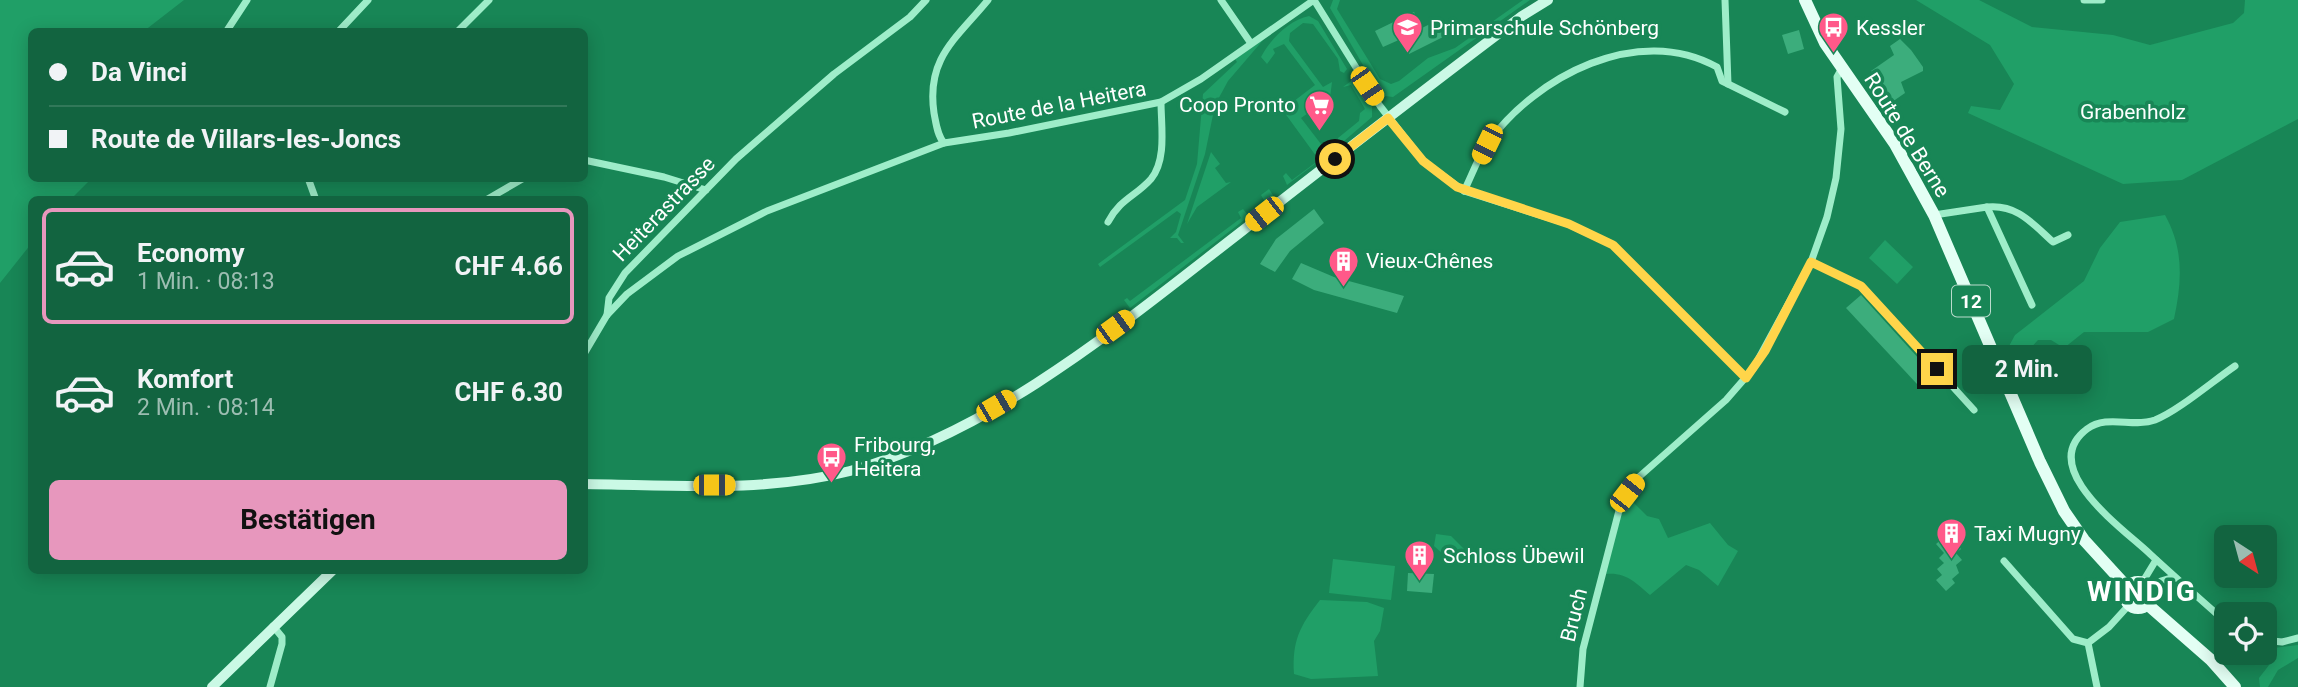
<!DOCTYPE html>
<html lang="de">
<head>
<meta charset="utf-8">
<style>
	:root { --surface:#126440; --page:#1f6d4b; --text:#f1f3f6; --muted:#9cbdb1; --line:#317859; --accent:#e797bd }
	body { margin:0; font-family:Roboto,sans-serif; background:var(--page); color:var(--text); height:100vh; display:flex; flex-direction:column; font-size:26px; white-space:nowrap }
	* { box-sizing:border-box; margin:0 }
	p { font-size:23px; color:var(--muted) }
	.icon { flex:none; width:38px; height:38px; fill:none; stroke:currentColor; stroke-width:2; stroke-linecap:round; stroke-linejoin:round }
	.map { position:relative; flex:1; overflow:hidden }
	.details { position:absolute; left:28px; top:196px; width:560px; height:378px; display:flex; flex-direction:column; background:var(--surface); border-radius:10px; box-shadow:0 4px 18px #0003 }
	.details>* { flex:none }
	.banner { position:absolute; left:28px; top:28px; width:560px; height:154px; border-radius:10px; box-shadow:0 4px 18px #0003; display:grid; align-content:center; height:154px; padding:0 21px; background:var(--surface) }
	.needle { width:46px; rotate:144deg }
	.controls { position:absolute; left:2214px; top:525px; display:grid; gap:14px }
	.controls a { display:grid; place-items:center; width:63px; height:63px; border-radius:10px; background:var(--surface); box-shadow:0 4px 18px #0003; font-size:35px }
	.end { position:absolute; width:32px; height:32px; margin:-16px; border:9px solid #ffd54a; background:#111; box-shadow:0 0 0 4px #111 }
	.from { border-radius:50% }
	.bubble { position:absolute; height:49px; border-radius:10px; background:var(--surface); box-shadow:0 4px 18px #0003; font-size:23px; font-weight:700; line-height:49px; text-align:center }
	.car { position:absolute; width:21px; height:42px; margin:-21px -10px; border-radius:9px; box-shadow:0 0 5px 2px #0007; background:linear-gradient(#f5c518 24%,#345 0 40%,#f5c518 0 76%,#345 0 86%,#f5c518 0) }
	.banner b { display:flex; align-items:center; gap:24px; height:66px; font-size:26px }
	.banner b+b { border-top:2px solid var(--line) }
	.banner i { width:18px; height:18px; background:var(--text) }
	ul { padding:12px 0 0; list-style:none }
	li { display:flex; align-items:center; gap:21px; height:116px; margin:0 14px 10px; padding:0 7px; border:4px solid transparent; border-radius:10px }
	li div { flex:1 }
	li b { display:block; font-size:26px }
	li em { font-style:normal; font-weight:700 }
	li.on { border-color:var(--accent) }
	li>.icon { width:63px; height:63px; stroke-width:1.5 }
	.primary-button { display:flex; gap:14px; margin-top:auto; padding:14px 21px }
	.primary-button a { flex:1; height:80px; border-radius:10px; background:var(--accent); color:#111; font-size:28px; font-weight:700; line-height:80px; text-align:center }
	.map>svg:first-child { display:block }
	.green { fill:#209f67 }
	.building { fill:#3cad7c }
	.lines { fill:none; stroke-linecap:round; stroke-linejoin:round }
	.minor { stroke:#9eedc9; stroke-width:7 }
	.secondary { stroke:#caf9e5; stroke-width:10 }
	.primary { stroke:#e3fff4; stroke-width:12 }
	.route { stroke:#ffd54a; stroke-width:9 }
	.labels { text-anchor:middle; stroke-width:7; stroke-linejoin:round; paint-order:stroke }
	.shield { fill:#188656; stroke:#badbcc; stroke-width:2 }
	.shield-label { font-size:19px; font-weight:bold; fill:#fff }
	.poi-label { font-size:21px; fill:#fff; stroke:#188656; text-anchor:start }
	.street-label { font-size:21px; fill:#fff; stroke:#188656 }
	.park-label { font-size:21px; fill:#fcfffe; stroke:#188656 }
	.district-label { font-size:28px; font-weight:bold; letter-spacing:2px; fill:#fff; stroke:#188656 }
</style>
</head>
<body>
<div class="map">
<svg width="2298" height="687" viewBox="0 0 2298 687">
	<rect width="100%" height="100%" fill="#188656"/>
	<g class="green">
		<polygon points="0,0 184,0 144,31 32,32 32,178 91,179 71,199 32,200 31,244 0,283"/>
		<polygon points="1333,0 1340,0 1337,9 1380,79 1391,84 1399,81 1428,58 1455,48 1523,0 1530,0 1393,97 1385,96 1378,91 1330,8"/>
		<polygon points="1916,0 1979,0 2032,27 2113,35 2150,45 2233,23 2244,13 2245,0 2298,0 2298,119 2182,180 2123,184 1968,113 1971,106 2000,110 2014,84 1990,45"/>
		<path d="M1309,16L1318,21L1347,69L1344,73L1340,71L1338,59L1313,24L1303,23L1290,33L1289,41L1323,87L1332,82L1330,98L1301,118L1324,148L1330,144L1332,146V151L1287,185L1283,176L1286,173L1292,180L1319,160L1276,101L1285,108L1315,85L1284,44L1273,49L1275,53L1267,64L1261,57C1270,40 1289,20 1309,16Z"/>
		<polygon points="1264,39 1228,81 1215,105 1205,154 1178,235 1184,243 1181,243 1177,238 1170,238 1176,232 1181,214 1177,211 1100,267 1098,264 1185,200 1197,164 1203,94 1237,62 1235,59"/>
		<polygon points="1354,79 1372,107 1372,117 1337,147 1338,138 1359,121 1360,113 1365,109 1351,85 1343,87"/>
		<polygon points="1211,152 1220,164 1215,168 1226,183 1231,182 1197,207 1187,224"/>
		<polygon points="1269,189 1274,197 1130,308 1124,300 1127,298 1130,301 1241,218 1238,212 1243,209 1248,215 1265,202 1261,195"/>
		<path d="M2165,215C2184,249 2182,282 2174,319L2148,332H2084L2064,348L2051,340H2038L2027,352L2022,365H2013L2008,348L2015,335L2084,281L2100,248L2120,222Z"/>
		<polygon points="1885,240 1913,267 1897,284 1869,258"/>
		<path d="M1629,498L1647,516L1659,519L1668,538L1710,523L1728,545L1738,551L1718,586L1699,570L1686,565L1650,595C1636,583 1626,572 1606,574L1620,517Z"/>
		<polygon points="1436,534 1451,536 1466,551 1465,560 1454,564 1434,546"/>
		<polygon points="1333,559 1395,566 1391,600 1329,593"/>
		<path d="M1320,600L1367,602L1384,608L1380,631L1374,641L1378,676L1311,679L1294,674C1292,640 1300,626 1320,600Z"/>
		<polygon points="2298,645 2298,658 2278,670 2268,687 2260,687 2259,678 2273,660 2273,648"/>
	</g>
	<g class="building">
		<polygon points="1414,12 1422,28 1438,20 1445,36 1409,54 1401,39 1383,47 1375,31"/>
		<polygon points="1799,30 1804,49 1788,54 1782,35"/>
		<polygon points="1900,39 1911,50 1923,67 1923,71 1901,82 1905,93 1892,102 1871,71 1894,55 1890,46"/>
		<polygon points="1314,209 1324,223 1290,251 1275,272 1260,264 1276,239"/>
		<polygon points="1301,263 1334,277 1404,296 1397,313 1314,290 1292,279"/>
		<polygon points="1861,295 1930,371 1917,384 1846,308"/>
		<polygon points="1949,533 1961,549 1956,553 1962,560 1956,565 1959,573 1952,579 1955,583 1946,591 1936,580 1942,575 1937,569 1944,563 1939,558 1944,553 1936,544"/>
		<polygon points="1408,573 1434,574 1432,593 1407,591"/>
	</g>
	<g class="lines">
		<g class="minor">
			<path d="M988,0C956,39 926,58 934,113C936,123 937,135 944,143L1009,133L1161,102L1201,79L1314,0"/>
			<polyline points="1221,0 1250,42"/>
			<polyline points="1314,0 1380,106 1423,161 1464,191 1568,224 1613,245 1746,378"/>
			<polyline points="1725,0 1728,84"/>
			<polyline points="2084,0 2102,0"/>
			<polyline points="226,32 247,0"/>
			<polyline points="338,32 368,0"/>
			<polyline points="457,32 489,0"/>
			<polyline points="584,160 664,177 706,190"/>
			<polyline points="308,178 316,200"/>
			<path d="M1464,191C1472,175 1478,157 1488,143C1536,76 1638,23 1717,67L1722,81L1785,112"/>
			<polyline points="486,200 524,178"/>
			<path d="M1987,207C2017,204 2032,223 2053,242L2068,235"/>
			<polyline points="1934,215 1987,207 2032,305"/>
			<path d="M1108,222C1120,199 1136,196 1151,179C1167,160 1161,125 1161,102"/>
			<polyline points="1811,262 1861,286 1974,410"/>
			<polyline points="607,315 609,298 625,273 736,159 834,74 910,17 926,0"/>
			<polyline points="584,354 607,315 627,294 678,256 767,211 944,143"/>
			<polyline points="2004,561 2073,639 2088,643 2097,687"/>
			<polyline points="2142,583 2156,560"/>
			<polyline points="2150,590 2161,581 2174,577"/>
			<path d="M2226,622C2201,600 2175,577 2150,554C2125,530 2035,468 2087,429C2107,414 2133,428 2155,420C2178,411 2213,381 2235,366"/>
			<polyline points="2264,640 2282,642 2298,638"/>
			<polyline points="2088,643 2109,627 2129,605"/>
			<polyline points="270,687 282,644 282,637 273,626"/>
			<polyline points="1580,687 1583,649 1621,503 1640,476 1726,400 1753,369 1811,262 1827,217 1836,178 1841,129 1837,77 1842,68"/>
		</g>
		<g class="secondary">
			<path d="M584,484C672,485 764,493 850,471C993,432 1122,324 1237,235C1332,161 1426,88 1522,16L1548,0"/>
			<polyline points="212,687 333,570"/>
		</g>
		<g class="primary">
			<polyline points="1805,0 1825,43 1895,144 1934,215 2040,462 2064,511 2084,540 2127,587"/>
			<circle cx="2138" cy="595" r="13"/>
			<polyline points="2147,604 2211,660 2235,687"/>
		</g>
	</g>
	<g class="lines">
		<polyline class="route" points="1335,159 1388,118 1423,161 1457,187 1569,224 1613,245 1746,378 1765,351 1811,262 1861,286 1937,369"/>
	</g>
	<defs>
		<symbol id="school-pin" viewBox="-11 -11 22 30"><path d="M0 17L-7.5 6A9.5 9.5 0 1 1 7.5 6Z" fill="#ff5989" stroke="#188656"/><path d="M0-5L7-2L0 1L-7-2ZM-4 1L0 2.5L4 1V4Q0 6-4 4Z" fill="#fff"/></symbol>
		<symbol id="bus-pin" viewBox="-11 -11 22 30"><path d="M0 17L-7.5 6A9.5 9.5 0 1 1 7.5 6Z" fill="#ff5989" stroke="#188656"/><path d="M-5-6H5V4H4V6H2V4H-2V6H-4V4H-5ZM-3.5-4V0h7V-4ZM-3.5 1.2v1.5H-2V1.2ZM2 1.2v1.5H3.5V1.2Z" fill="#fff"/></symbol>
		<symbol id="supermarket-pin" viewBox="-11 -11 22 30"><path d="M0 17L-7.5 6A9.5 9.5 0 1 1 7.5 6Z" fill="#ff5989" stroke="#188656"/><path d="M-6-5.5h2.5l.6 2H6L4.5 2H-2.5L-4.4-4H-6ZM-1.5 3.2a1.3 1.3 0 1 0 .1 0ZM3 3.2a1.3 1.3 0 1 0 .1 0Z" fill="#fff"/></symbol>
		<symbol id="building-pin" viewBox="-11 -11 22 30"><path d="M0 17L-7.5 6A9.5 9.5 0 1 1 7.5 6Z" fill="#ff5989" stroke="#188656"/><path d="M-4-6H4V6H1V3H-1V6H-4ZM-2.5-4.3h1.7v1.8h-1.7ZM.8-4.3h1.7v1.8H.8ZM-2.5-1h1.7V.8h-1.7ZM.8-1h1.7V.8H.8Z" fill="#fff"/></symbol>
	</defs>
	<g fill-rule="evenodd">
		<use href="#school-pin" x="1390" y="10" width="35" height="47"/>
		<use href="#bus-pin" x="1816" y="10" width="35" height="47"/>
		<use href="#supermarket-pin" x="1302" y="88" width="35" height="47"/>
		<use href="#building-pin" x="1326" y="244" width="35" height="47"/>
		<use href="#bus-pin" x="814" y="440" width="35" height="47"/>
		<use href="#building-pin" x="1934" y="516" width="35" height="47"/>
		<use href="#building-pin" x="1402" y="538" width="35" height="47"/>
	</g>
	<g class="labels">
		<rect class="shield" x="1952" y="285.5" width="38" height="31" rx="5"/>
		<g class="shield-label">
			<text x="1971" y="308">12</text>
		</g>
		<g class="poi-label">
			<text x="1430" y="35">Primarschule Schönberg</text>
			<text x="1856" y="35">Kessler</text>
			<text x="1296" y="112" text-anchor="end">Coop Pronto</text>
			<text x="1366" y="268">Vieux-Chênes</text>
			<text x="854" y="452">Fribourg,<tspan x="854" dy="24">Heitera</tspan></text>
			<text x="1974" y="541">Taxi Mugny</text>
			<text x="1443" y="563">Schloss Übewil</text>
		</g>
		<g class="street-label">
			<text transform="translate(1059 105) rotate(-11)" y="7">Route de la Heitera</text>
			<text transform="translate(1907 135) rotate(58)" y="7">Route de Berne</text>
			<text transform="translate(664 209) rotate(-46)" y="7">Heiterastrasse</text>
			<text transform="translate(1574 615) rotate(-76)" y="7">Bruch</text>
		</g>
		<g class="park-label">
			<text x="2133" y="119">Grabenholz</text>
		</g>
		<g class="district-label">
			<text x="2142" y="601">WINDIG</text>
		</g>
	</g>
</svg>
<div class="controls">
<a><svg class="needle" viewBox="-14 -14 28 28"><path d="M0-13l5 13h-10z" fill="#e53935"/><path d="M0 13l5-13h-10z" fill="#9cbdb1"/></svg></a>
<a><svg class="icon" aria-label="locate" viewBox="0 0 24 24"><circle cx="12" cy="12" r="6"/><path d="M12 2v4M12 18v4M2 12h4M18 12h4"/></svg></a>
</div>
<i class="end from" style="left:1335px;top:159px"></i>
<i class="end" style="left:1937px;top:369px"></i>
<div class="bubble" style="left:1962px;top:345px;width:130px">2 Min.</div>
<i class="car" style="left:1367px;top:86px;rotate:146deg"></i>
<i class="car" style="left:1487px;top:144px;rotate:206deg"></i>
<i class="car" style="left:1264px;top:214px;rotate:232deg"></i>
<i class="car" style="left:1115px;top:327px;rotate:54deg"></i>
<i class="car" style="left:996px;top:406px;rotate:60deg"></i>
<i class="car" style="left:714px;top:485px;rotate:90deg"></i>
<i class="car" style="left:1627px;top:493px;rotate:38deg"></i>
<div class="banner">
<b><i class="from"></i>Da Vinci</b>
<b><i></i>Route de Villars-les-Joncs</b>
</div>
<section class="details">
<ul>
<li class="on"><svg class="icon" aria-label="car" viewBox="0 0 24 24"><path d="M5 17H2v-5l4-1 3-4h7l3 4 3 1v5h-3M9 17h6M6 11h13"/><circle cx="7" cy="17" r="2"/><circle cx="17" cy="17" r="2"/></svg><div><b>Economy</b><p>1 Min. · 08:13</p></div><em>CHF 4.66</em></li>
<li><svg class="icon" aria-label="car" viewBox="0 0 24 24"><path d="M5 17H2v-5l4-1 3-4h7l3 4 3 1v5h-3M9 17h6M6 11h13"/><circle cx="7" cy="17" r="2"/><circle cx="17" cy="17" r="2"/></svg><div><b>Komfort</b><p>2 Min. · 08:14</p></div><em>CHF 6.30</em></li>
</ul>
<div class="primary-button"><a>Bestätigen</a></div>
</section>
</div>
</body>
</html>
